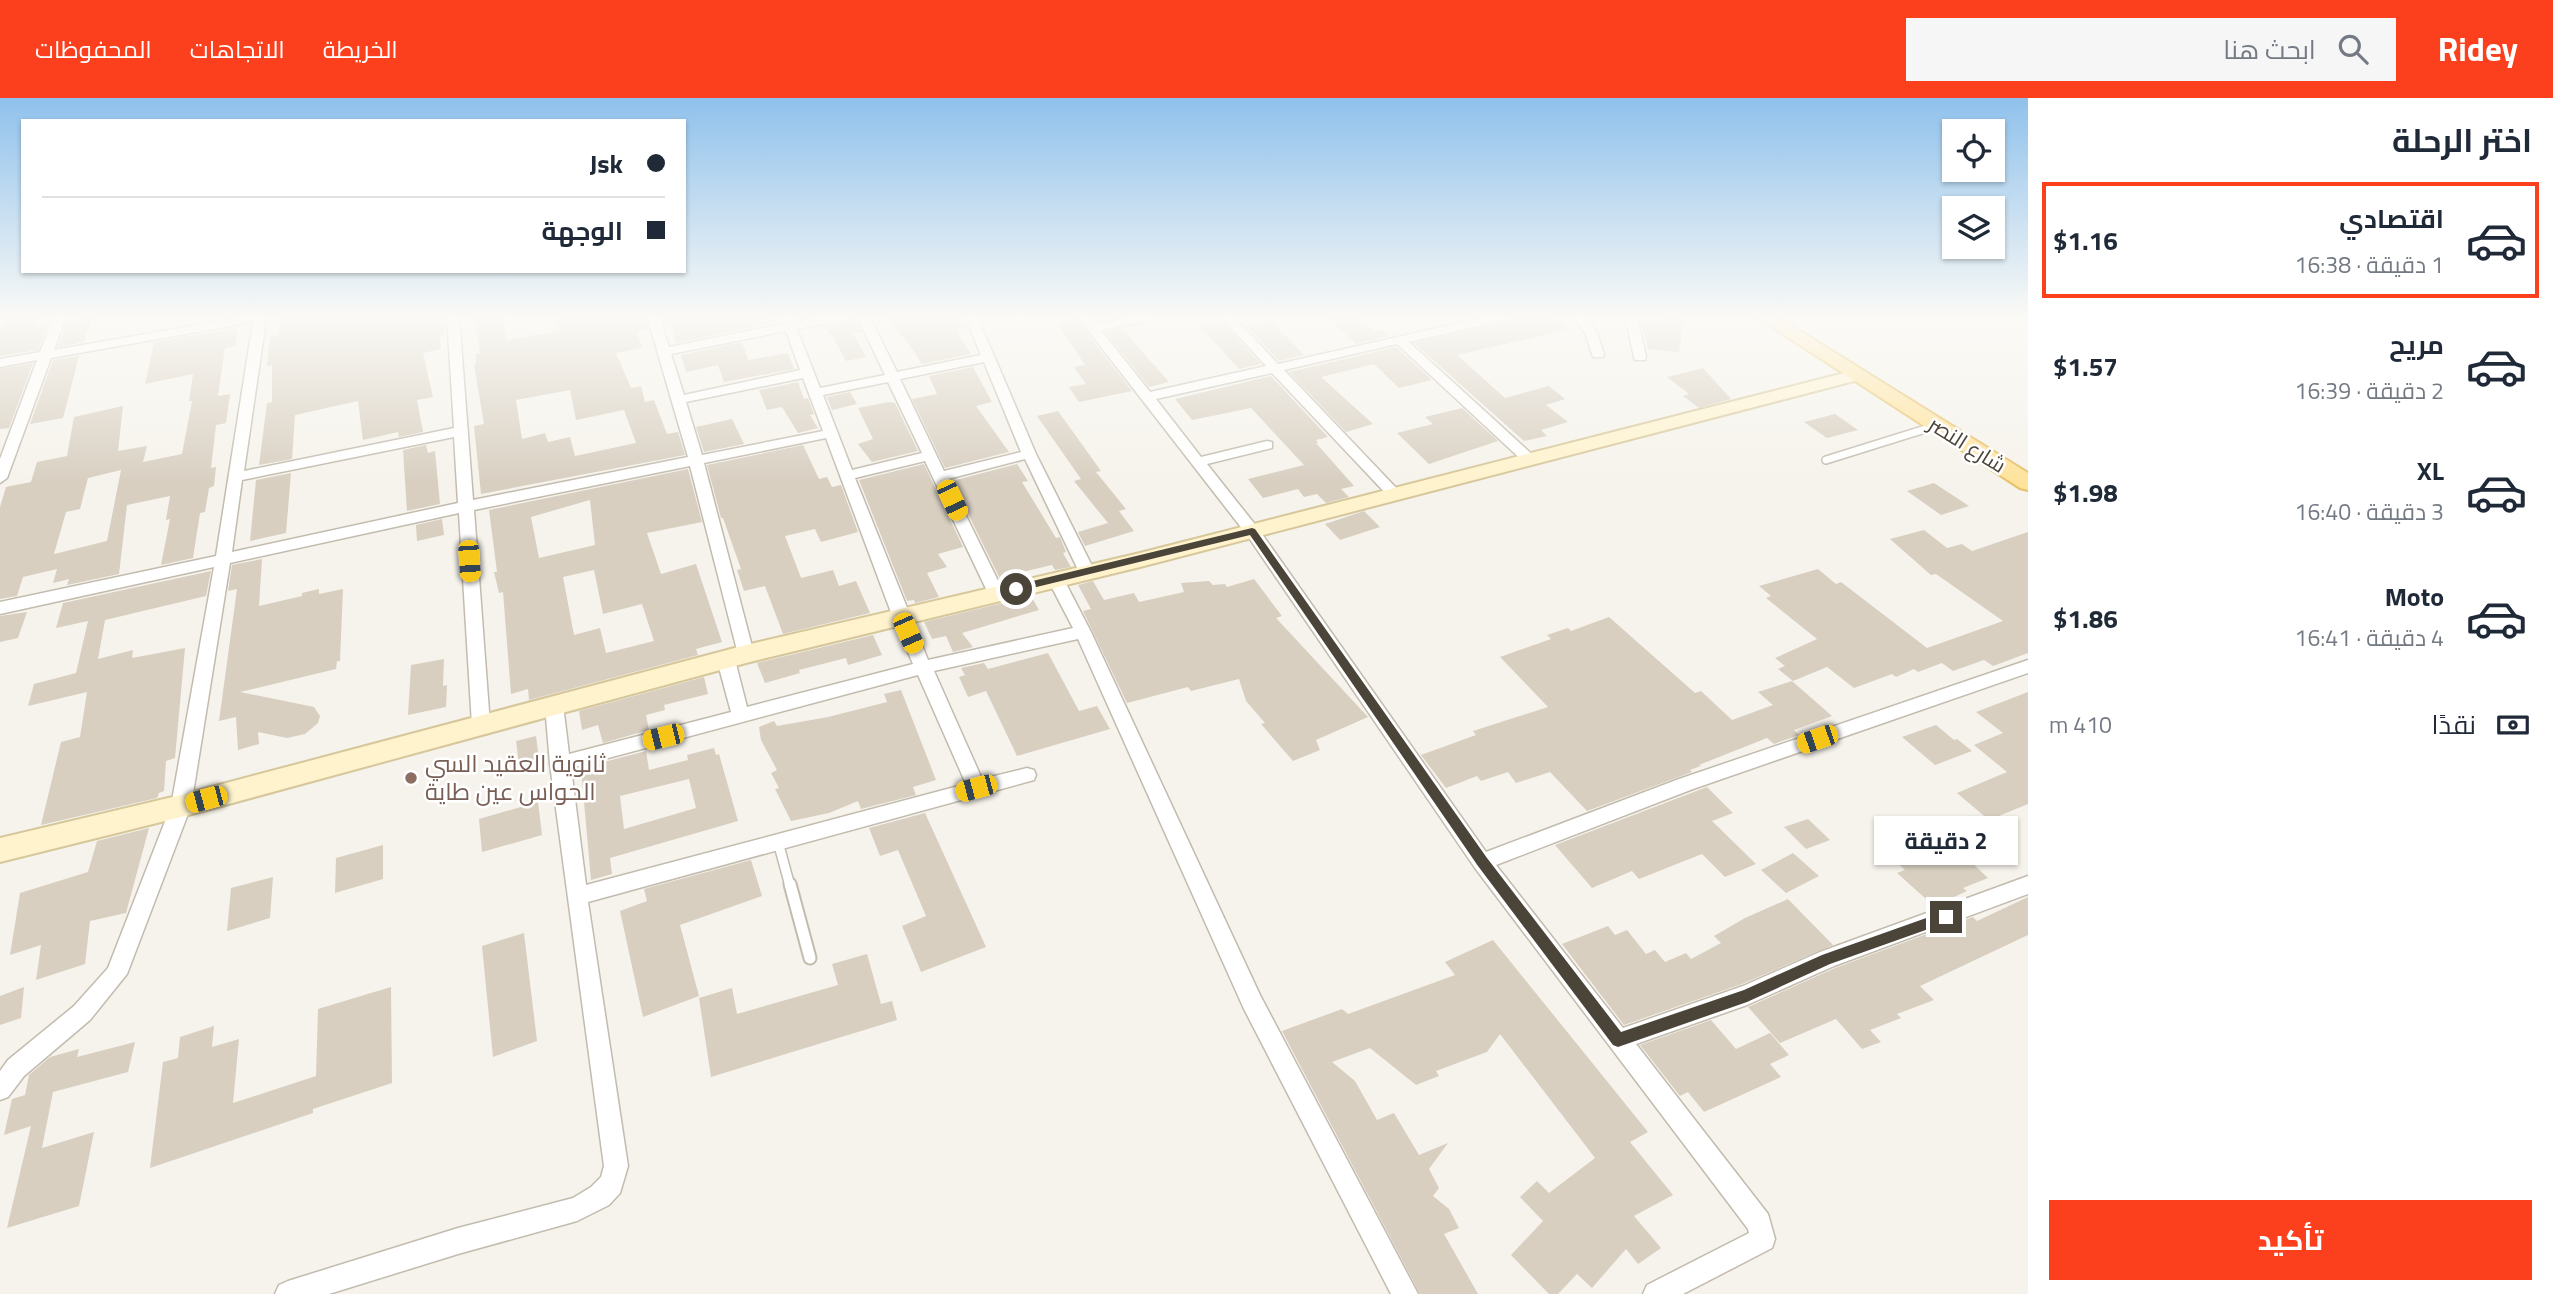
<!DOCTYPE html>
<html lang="ar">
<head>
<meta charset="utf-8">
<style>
	:root { --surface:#fff; --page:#f6f6f7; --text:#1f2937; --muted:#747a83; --line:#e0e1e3; --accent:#fc3f1d }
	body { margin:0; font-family:"Titillium Web",Cairo,sans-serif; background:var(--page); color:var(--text); direction:rtl; height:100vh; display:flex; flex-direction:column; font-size:26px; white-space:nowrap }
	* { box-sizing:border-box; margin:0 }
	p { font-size:23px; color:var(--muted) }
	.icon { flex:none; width:38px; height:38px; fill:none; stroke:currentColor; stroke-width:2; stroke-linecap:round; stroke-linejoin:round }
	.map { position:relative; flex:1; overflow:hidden; direction:ltr }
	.panel { display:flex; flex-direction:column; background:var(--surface); width:525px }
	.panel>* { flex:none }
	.guide { position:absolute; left:21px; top:21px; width:665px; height:154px; border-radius:0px; box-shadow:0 2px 5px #0004; direction:rtl; display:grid; align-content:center; height:154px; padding:0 21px; background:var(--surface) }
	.tools { position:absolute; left:1942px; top:21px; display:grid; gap:14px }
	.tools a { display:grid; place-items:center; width:63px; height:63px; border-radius:0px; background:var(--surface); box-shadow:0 2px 5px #0004; font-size:35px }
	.end { position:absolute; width:32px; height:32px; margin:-16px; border:9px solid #4b4439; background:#fff; box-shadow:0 0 0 4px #fff }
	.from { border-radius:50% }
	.bubble { position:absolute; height:49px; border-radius:0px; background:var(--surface); box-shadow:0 2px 5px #0004; font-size:23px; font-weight:700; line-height:49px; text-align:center; direction:rtl }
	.car { position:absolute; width:21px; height:42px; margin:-21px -10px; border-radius:9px; box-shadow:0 0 5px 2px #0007; background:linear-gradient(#f5c518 24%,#345 0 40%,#f5c518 0 76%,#345 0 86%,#f5c518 0) }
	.guide b { display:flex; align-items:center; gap:24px; height:66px; font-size:26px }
	.guide b+b { border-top:2px solid var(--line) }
	.guide i { width:18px; height:18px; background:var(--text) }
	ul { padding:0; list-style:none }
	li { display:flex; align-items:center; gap:21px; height:116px; margin:0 14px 10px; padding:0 7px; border:4px solid transparent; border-radius:0px }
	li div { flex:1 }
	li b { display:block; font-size:26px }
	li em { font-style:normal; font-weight:700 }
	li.selected { border-color:var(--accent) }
	li>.icon { width:63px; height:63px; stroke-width:1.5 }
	h2 { padding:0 21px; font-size:32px; line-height:84px }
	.pay { display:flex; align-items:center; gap:18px; height:77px; padding:0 21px; font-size:26px }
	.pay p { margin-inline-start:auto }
	.action { display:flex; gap:14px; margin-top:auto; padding:14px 21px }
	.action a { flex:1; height:80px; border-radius:0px; background:var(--accent); color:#fff; font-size:28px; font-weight:700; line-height:80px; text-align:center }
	header { display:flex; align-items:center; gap:42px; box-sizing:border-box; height:98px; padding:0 35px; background:var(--accent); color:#fff }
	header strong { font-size:33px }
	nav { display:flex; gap:38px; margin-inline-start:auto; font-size:24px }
	.search { width:490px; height:63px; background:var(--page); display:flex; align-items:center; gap:18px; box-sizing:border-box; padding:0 24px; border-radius:0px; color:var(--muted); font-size:26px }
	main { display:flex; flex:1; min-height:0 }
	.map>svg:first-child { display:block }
	.building { fill:#d8cfc1; fill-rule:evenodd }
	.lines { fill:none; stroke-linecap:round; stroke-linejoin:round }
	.lane-far2-casing { stroke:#c2bbae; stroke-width:10 }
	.lane-far1-casing { stroke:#c2bbae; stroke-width:12 }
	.lane-casing { stroke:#c2bbae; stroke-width:15 }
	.street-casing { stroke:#c2bbae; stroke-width:3 }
	.secondary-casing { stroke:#d6c79b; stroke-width:4 }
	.primary-casing { stroke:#e6c16a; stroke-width:4 }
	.lane-far2 { stroke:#fff; stroke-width:7 }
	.lane-far1 { stroke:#fff; stroke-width:9 }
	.lane { stroke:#fff; stroke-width:11 }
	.street { fill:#fff; fill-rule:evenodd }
	.secondary { fill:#fff3cd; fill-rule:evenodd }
	.primary { fill:#ffe39c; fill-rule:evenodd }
	.route { fill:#4b4439 }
	.education-dot { fill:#8d6e63; stroke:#fff; stroke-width:2.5 }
	.labels { text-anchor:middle; stroke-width:5; stroke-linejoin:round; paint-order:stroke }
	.far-street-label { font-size:21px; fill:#4b4439; stroke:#fff }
	.education-label { font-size:24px; fill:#785e54; stroke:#fff; text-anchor:start }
</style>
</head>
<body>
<header>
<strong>Ridey</strong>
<div class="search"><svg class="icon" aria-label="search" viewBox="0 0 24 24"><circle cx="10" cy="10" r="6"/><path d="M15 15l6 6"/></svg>ابحث هنا</div>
<nav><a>الخريطة</a><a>الاتجاهات</a><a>المحفوظات</a></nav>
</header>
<main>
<section class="panel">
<h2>اختر الرحلة</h2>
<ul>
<li class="selected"><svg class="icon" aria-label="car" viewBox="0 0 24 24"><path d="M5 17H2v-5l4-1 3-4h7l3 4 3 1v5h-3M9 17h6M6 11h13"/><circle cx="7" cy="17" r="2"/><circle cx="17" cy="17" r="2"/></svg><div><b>اقتصادي</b><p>1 دقيقة · 16:38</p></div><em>$1.16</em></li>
<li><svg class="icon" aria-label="car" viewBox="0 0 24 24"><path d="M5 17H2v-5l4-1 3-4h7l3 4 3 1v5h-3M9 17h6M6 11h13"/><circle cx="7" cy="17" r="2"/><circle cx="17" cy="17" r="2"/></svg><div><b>مريح</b><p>2 دقيقة · 16:39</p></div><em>$1.57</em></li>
<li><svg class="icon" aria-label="car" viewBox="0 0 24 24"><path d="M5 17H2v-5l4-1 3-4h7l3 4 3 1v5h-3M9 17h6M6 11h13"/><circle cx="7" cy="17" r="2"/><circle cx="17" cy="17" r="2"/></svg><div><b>XL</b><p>3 دقيقة · 16:40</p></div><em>$1.98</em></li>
<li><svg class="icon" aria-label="car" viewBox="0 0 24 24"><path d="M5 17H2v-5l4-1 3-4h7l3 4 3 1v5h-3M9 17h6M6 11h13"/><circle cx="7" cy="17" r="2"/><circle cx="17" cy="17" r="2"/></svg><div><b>Moto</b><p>4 دقيقة · 16:41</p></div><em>$1.86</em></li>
</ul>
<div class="pay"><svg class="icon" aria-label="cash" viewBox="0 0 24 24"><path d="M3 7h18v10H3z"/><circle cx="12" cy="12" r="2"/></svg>نقدًا<p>410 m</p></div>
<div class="action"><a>تأكيد</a></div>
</section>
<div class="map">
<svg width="2028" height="1196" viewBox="0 0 2028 1196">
	<rect width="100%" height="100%" fill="#f6f3ec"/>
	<g class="building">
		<polygon points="13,218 40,218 36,228 48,227 38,252 0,258 0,231 5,219"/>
		<polygon points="303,218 444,218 445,237 440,238 441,251 423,255 433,299 417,302 423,334 399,339 398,334 363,342 358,303 295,317 292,361 259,367 267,305 272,304 272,267 267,268 270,239 279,237 280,222"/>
		<path d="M474,218H501L507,242L559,233L556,218H645L648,231L637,234L642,250L616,255L631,290L641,288L645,304L654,302L667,336L678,334L685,357L481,396L474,328L484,326L474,266H476V256L480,255ZM570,292L576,322L624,312L636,345L575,358L570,339L548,344L545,335L522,341L516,302Z"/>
		<polygon points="662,218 770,218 771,225 676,245 670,226 665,227"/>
		<polygon points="853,218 862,234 853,235 866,259 846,263 832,237 829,237 824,228 849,224"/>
		<polygon points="885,218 957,218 966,231 956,233 971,256 922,266 908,245"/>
		<polygon points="1326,218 1357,218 1374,233 1382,231 1389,238 1356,246"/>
		<polygon points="1527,218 1551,218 1571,231 1457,257 1505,300 1549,288 1565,301 1546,307 1568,324 1541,332 1547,338 1524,343 1414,245"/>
		<polygon points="1664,218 1684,218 1679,254 1648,251 1640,221 1663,224"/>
		<polygon points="93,219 84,244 58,249 67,223"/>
		<polygon points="1076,221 1132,293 1079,304 1069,289 1086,286 1074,269 1085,267 1057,225"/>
		<polygon points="1270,222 1304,257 1279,263 1246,228"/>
		<polygon points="1222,224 1261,266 1239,271 1201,229"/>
		<path d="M237,230L236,248L225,250L218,298L230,296L226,325L216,327L211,370L216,369L214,388L209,390L205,414L200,415L193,460L161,467L170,421L166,422L170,398L127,407L119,476L67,487L69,481L53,485L57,471L23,479L17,498L0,501V409L6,389L31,384L37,364L67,358L74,319L123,308L118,353L147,348L143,364L182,356L192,303H189L193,276L145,286L154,244ZM121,372L107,443L54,456L66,414L80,411L88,380Z"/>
		<polygon points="1122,230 1138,249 1169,284 1149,289 1106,234"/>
		<polygon points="742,244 748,262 788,255 794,271 724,284 718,267 686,274 681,257"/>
		<polygon points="1396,249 1432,282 1399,290 1374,266 1321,279 1373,326 1346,334 1289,274"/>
		<polygon points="79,258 63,320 30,326 53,262"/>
		<polygon points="33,265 9,330 0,331 0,271"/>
		<polygon points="973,269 992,304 976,308 1009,354 945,370 912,301 937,296 929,278"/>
		<polygon points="1703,270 1731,301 1699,310 1683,298 1689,296 1667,279"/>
		<polygon points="1271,278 1328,339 1316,342 1318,345 1316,345 1354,388 1341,391 1349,399 1326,405 1317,396 1304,399 1298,391 1263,400 1248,381 1304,367 1251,310 1192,322 1175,301"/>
		<polygon points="798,284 804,301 808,300 814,316 810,317 818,330 798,335 782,309 767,312 759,292"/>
		<polygon points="850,294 857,306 832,312 827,299"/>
		<polygon points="889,304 895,305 918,353 872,364 858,346 873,341 858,310"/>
		<polygon points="1462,310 1498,343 1429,366 1397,335 1433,326 1425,319"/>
		<polygon points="1058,313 1101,373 1096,374 1126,411 1119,413 1134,433 1085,448 1078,434 1108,425 1074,383 1081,381 1037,318"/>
		<polygon points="1835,316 1858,332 1827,340 1804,324"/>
		<polygon points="732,321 744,346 704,354 696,329"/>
		<polygon points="426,347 428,355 435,353 440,406 407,413 403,352"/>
		<polygon points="803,347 819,381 827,379 832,389 841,387 858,434 821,444 815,431 785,438 801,480 833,472 839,488 856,483 870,515 783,536 765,488 744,493 737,472 741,471 723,420 721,420 707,367"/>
		<polygon points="924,366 963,449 938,456 947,469 927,475 939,499 915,505 914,502 907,503 859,382"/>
		<polygon points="1017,366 1028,383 1022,384 1056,440 1060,439 1066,454 1063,455 1071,469 1055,472 1052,467 1018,475 1021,480 1002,485 952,383"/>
		<path d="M688,371L702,424L647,435L661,476L696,466L722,544L696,551L698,557L529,602L528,591L511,596L503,494L499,495L494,474H497L489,412ZM590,402L595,447L539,460L531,419ZM594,472L603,516L642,506L654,543L606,555L600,530L574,537L563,479Z"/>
		<polygon points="291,375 286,435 250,443 256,382"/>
		<polygon points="1934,385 1969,408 1941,417 1907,393"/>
		<polygon points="1364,413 1380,429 1340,442 1325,426"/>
		<polygon points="442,421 444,437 417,443 416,427"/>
		<polygon points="1924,432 1947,450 1962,446 1972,453 2028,434 2028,555 1993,568 1984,562 1953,573 1942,565 1918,574 1914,571 1896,579 1892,576 1854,590 1827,569 1793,583 1778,571 1785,568 1775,560 1817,541 1766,500 1771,498 1759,488 1818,471 1836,486 1841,484 1927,550 2003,523 1936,476 1931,477 1890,441"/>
		<polygon points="262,461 259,508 302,498 302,495 319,491 319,496 343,491 340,563 337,563 336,571 240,594 314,609 320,618 318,625 305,636 287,640 258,634 259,646 238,652 236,619 219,623 237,491 228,493 232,467"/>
		<polygon points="211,473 206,498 105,522 98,561 133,552 132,560 185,550 175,660 166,663 164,693 159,695 157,700 41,727 61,644 80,639 87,594 28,608 34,586 76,575 88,523 56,530 63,505"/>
		<polygon points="1254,481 1282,518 1276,520 1368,619 1316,642 1320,652 1293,663 1261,626 1265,625 1246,603 1239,581 1191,593 1188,589 1127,605 1083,513 1091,511 1078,487 1093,483 1104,502 1134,495 1139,504 1184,494 1181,485 1209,483 1213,487 1225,486 1227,489"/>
		<polygon points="1031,498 1039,512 962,535 973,549 953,554 946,538 932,541 924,524"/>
		<polygon points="27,514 18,540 0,544 0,518"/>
		<polygon points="1609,519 1695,595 1701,593 1732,622 1773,607 1758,594 1792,583 1832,618 1794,632 1799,637 1774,646 1767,640 1699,667 1701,668 1690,672 1692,674 1587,713 1550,674 1516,685 1508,674 1481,683 1477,678 1446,690 1421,657 1476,637 1473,633 1548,609 1500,559 1551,541 1547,537 1568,530 1571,533"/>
		<polygon points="873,537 882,557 848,567 846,560 799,572 800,575 765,585 757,565"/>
		<polygon points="1048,555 1079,613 1097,608 1110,631 1017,658 986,593 968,599 959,579 965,577 961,570 984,565 988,571"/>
		<polygon points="444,561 443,588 447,587 446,609 408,617 411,567"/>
		<polygon points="704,579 708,596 664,607 665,612 646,617 649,632 603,645 598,627 582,632 579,613"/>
		<polygon points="901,592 936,682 913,689 916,697 861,711 858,703 829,715 791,723 775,691 779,690 771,675 777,672 761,642 759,629 774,623 777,628 828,619 887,604 884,596"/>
		<polygon points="2028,594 2028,706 1989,722 1957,695 2007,674 1974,647 2003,635 1976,614"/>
		<polygon points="1936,627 1954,642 1957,641 1972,653 1935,667 1902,639"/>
		<polygon points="536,638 539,661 519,667 516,643"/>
		<path d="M714,650L716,657L719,656L738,723L610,760L612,776L591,782L581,670L646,653L649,672L688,662L687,657ZM689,681L696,710L624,731L620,698Z"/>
		<polygon points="1707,689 1733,715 1712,723 1756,766 1725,779 1702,756 1639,781 1632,773 1592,790 1555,747"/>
		<polygon points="538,704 542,737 482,754 479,721"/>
		<polygon points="925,715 986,849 921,874 902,828 926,818 898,752 880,758 869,730"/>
		<polygon points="1808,721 1830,742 1806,751 1784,729"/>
		<polygon points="149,730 126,815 90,823 85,866 36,882 41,847 10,857 20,795 88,774 97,743"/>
		<polygon points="1963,739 1984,761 1971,764 1988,780 1963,790 1967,793 1952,800 1954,802 1935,809 1897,775 1905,772 1892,760 1917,749"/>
		<polygon points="383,747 383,781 335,795 336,760"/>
		<polygon points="1793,755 1819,778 1786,795 1761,772"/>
		<polygon points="751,762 762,798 680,827 699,898 643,919 620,813 647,803 644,791"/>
		<polygon points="273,779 270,820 227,833 231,790"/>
		<polygon points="2028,799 2028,837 1920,888 1934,902 1897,916 1901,920 1870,932 1881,944 1862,951 1836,921 1780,945 1748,909 1835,870 1973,819 1977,823"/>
		<polygon points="1788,801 1833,847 1742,886 1624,927 1562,846 1608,828 1615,837 1627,832 1646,856 1655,852 1665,864 1686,855 1691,861 1721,845 1714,838 1745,820"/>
		<polygon points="524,835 537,943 493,959 482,848"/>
		<polygon points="1493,842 1648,1034 1630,1044 1673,1097 1634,1118 1661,1150 1638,1166 1626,1151 1592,1190 1577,1176 1558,1196 1549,1196 1511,1157 1543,1123 1520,1099 1537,1083 1549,1095 1595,1060 1500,936 1487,954 1436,973 1439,978 1416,987 1370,950 1332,964 1355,983 1377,1022 1394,1015 1419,1057 1448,1045 1429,1071 1439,1090 1433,1098 1449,1111 1459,1130 1444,1136 1478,1196 1420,1196 1282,933 1342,911 1348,916 1455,877 1445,864"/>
		<polygon points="867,856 881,906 892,903 897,922 711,979 699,900 732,890 737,916 838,887 832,866"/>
		<polygon points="24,889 21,920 0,927 0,898"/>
		<polygon points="391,889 392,985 313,1011 313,1015 150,1070 163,964 178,960 180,939 214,928 212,949 239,941 233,1005 316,978 318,911"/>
		<polygon points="1711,922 1736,951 1770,935 1789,957 1770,966 1781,979 1704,1014 1688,994 1680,998 1640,947"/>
		<polygon points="135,944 128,974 53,994 42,1050 94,1034 79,1108 7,1130 31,1028 4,1037 12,1001 25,997 29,977 50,959 79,951 77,959"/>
	</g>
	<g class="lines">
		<defs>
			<polyline id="lane-far2" points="1826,362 1935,328"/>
			<polyline id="lane-far1" points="778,744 790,788"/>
			<polyline id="lane" points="790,786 810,860"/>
			<g id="street">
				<path d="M54,218H66L54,252L249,218H274L266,222L244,373L454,330L447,218H459L473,402L688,359L647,218H659L669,249L783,226L780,218H792L795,224L827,218H850L848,221L797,231L820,290L885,277L857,218H869L897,274L981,257L965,218H977L1036,356L1095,474L1093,478H1081L1025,361L948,381L1004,495L996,501L988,495L925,363L855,380L928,562L1073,530L1048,482L1050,478H1062L1091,534L1260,897L1418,1196H1391L1244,911L1078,541L934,573L982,681L1027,670L1034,672L1036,677L1034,682L588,804L628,1068L620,1095L609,1107L577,1123L458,1156L329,1196H275L279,1187L288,1183L458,1130L573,1100L591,1089L601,1079L604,1068L550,666L545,607L548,602H560L563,607L569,656L731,614L717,562L726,556L735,562L747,609L913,566L892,517L826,340L704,365L754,556L746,562L738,556L690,368L474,412L490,627L487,632H475L472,627L459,415L230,465L191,708L127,876L90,922L24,978L8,999L0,1002V973L8,962L74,908L108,870L171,708L214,469L0,516V504L216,458L253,224L51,260L7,380L0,385V361L37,262L0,269V261L40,254ZM786,233L800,272L684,297L671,256ZM984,264L1021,354L944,373L900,281ZM803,280L823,333L702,357L686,304ZM888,284L922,355L852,372L823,297ZM454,339L458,405L232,454L242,382ZM918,577L966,686L586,787L571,670Z"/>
				<polygon points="1077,218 1089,218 1096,226 1136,218 1159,218 1157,221 1101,232 1150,294 1266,268 1220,218 1233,218 1278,266 1491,218 1512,218 1510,221 1409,244 1536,360 1538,363 1531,367 1526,366 1397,246 1284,272 1400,394 1402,397 1395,402 1390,400 1272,275 1156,301 1201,359 1267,343 1272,344 1272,350 1207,366 1257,429 1486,754 1679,681 2028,562 2028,575 1693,691 1496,767 1623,930 1743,888 1820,854 2028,778 2028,796 1834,868 1747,907 1636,946 1768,1116 1775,1141 1772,1150 1683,1196 1643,1196 1647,1187 1749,1135 1748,1131 1475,770 1247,437"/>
				<polygon points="1573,218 1585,218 1597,235 1604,256 1603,259 1593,259 1585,235"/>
				<polygon points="1625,218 1637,218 1646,259 1645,262 1635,262 1634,259"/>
			</g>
			<polygon id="secondary" points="1856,272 1862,273 1865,277 1862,281 1140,469 746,565 181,719 0,764 0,740 181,697 746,547 1140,455"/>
			<polygon id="primary" points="1755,218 1776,218 2028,375 2028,392 2020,390"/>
		</defs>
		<use href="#lane-far2" class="lane-far2-casing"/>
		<use href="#lane-far1" class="lane-far1-casing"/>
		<use href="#lane" class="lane-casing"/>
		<use href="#street" class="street-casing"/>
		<use href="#secondary" class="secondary-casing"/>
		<use href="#primary" class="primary-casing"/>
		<use href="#lane-far2" class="lane-far2"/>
		<use href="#lane-far1" class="lane-far1"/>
		<use href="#lane" class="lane"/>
		<use href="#street" class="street"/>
		<use href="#secondary" class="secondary"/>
		<use href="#primary" class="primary"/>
	</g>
	<linearGradient id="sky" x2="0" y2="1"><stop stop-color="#8fc1ec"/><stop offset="0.57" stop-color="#fbfaf6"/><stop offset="1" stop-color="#fbfaf6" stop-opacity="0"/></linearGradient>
	<rect width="2028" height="385" fill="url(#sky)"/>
	<polygon class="route" points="1252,430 1255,431 1487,760 1621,934 1744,892 1822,857 1946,813 1953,819 1951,823 1830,866 1747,904 1618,949 1613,947 1478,768 1250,437 1016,494 1011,491 1016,487"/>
	<circle class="education-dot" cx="411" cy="680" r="7"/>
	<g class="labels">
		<g class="far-street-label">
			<text transform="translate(1967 347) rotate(32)" y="7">شارع النصر</text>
		</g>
		<g class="education-label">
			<text x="425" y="674">ثانوية العقيد السي<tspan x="425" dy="28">الحواس عين طاية</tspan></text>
		</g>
	</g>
</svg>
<div class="tools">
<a><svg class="icon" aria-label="locate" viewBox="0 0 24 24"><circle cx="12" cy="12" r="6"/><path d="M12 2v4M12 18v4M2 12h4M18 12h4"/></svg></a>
<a><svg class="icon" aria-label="layers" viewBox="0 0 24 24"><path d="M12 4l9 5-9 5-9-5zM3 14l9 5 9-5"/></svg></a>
</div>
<i class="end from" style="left:1016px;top:491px"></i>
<i class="end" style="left:1946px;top:819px"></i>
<div class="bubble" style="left:1874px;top:718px;width:144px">2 دقيقة</div>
<i class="car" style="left:952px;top:402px;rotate:155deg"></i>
<i class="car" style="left:469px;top:463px;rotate:176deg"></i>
<i class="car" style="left:908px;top:535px;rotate:156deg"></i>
<i class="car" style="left:663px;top:639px;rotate:256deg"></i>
<i class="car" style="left:1817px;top:641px;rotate:251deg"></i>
<i class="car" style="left:976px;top:690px;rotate:255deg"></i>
<i class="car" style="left:206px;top:701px;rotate:255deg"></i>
<div class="guide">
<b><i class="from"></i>Jsk</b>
<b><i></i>الوجهة</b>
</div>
</div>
</main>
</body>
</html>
